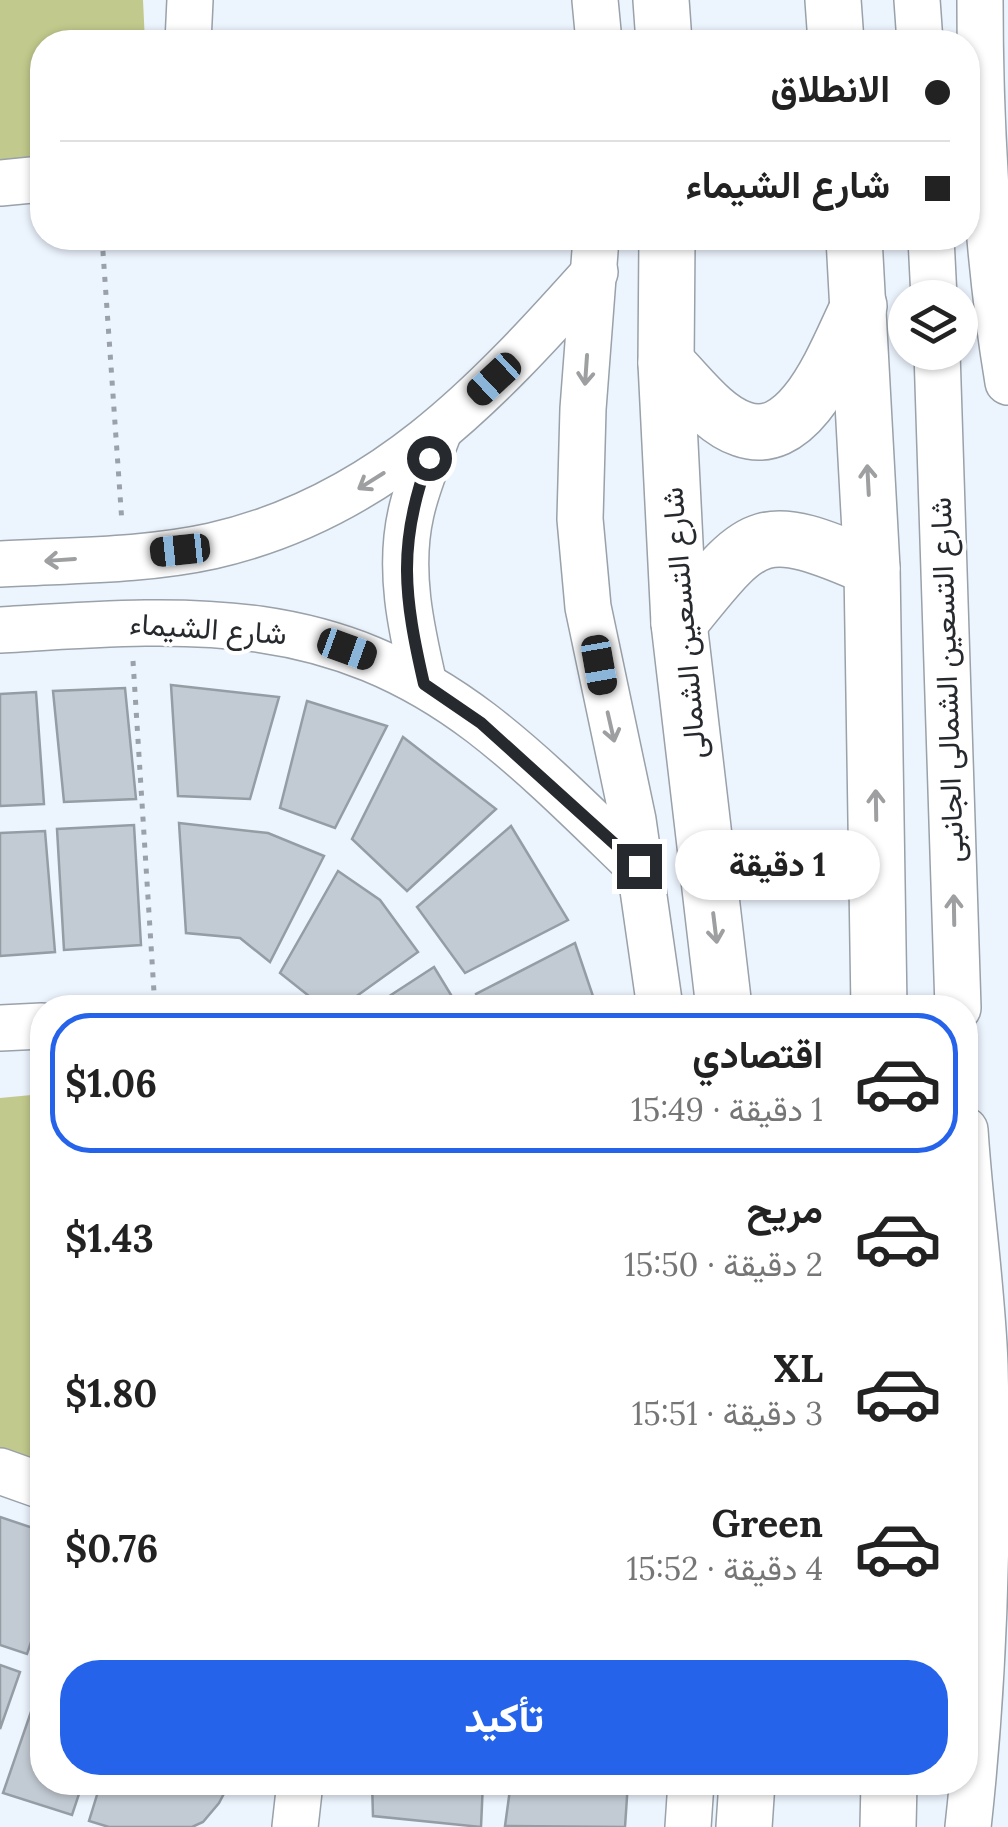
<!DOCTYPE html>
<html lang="ar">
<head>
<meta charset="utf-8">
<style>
	:root { --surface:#fff; --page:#f2f2f2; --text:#222; --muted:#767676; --line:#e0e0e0; --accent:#2563eb }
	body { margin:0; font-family:Lora,Vazirmatn,serif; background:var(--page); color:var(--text); direction:rtl; height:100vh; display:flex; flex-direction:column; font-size:38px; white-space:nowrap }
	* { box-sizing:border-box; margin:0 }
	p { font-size:32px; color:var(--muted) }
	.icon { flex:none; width:55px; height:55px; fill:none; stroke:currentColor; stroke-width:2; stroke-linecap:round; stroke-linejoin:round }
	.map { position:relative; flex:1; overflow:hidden; direction:ltr }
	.panel { position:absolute; left:30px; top:995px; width:948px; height:800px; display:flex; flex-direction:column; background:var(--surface); border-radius:40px; box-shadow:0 2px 8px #0004; direction:rtl }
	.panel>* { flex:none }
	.banner { position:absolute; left:30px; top:30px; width:950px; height:220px; border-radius:40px; box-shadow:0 2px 8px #0004; direction:rtl; display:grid; align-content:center; height:220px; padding:0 30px; background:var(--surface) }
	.controls { position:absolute; left:888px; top:280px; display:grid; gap:20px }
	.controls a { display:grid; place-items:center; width:90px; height:90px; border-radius:50%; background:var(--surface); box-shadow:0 2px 8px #0004; font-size:50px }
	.end { position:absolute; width:45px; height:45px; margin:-22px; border:12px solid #26292d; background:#fff; box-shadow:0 0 0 5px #fff }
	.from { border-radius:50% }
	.bubble { position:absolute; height:70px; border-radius:35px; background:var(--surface); box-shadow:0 2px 8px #0004; font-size:32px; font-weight:800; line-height:70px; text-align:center; direction:rtl }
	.car { position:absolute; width:30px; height:60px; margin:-30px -15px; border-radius:12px; box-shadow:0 0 8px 2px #0007; background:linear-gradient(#222 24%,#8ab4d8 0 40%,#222 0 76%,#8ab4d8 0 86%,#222 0) }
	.banner b { display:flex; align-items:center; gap:35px; height:95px; font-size:38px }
	.banner b+b { border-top:2px solid var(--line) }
	.banner i { width:25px; height:25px; background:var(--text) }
	ul { padding:18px 0 0; list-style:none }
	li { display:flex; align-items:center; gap:30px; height:140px; margin:0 20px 15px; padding:0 10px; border:5px solid transparent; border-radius:40px }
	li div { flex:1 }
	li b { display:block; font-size:38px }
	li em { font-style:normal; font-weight:800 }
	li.selected { border-color:var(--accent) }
	li>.icon { width:90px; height:90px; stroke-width:1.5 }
	.action { display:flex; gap:20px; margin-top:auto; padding:20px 30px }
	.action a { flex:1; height:115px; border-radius:40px; background:var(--accent); color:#fff; font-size:40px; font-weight:800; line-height:115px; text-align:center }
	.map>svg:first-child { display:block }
	.green { fill:#c2c98c }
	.building { fill:#c2cad3; stroke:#949ca4; stroke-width:2.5 }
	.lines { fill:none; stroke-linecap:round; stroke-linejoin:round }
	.minor-casing { stroke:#99a1a9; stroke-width:48 }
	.major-casing { stroke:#99a1a9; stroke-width:58 }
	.path { stroke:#9ba1a9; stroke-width:5; stroke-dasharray:5 8; stroke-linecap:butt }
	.minor { stroke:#fff; stroke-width:45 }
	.major { stroke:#fff; stroke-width:55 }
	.oneway { stroke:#9d9fa0 }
	.route { stroke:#26292d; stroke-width:12 }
	.labels { text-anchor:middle; stroke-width:8; stroke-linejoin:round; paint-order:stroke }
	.street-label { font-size:30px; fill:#26292d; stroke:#fff }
</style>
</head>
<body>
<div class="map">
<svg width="1008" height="1827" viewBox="0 0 1008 1827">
	<rect width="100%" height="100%" fill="#ecf4fe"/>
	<g class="green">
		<polygon points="0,0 143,0 145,42 42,42 42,162 0,162"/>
		<polygon points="42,1094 42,1463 0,1448 0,1098"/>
	</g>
	<g class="building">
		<polygon points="171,685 279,697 250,799 178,796"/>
		<polygon points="125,688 136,799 64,802 53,691"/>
		<polygon points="36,692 44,804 0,806 0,694"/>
		<polygon points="307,701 387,726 335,828 280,808"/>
		<polygon points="403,737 496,809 407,891 352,839"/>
		<polygon points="179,823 268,833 324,856 270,962 240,938 186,933"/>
		<polygon points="134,825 141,945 64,950 57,829"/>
		<polygon points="511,826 568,920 465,973 417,907"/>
		<polygon points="45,831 55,952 0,956 0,833"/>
		<polygon points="338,871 380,900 418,952 340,1008 324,1008 280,973"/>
		<polygon points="575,943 597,1008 479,1008 476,994"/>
		<polygon points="434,967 459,1008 371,1008"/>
		<polygon points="0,1517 42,1531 42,1610 27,1654 0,1645"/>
		<polygon points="0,1665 20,1672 0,1729"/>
		<polygon points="42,1680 42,1782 83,1782 72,1815 3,1793"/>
		<polygon points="101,1782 230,1782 219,1803 203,1822 192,1827 109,1827 89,1821"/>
		<polygon points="372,1782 483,1782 481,1827 373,1816"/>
		<polygon points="511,1782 628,1782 625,1827 505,1826"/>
	</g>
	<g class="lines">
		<defs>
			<g id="minor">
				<polyline points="595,0 599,42"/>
				<polyline points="917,0 920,42"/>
				<path d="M980,0C980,128 987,256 1008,382"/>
				<polyline points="188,42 190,0"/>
				<polyline points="0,183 42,179"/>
				<polyline points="596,238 583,409 580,519 588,607 633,820 660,1008"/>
				<polyline points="931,238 934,298"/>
				<polyline points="937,352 958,1008"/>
				<path d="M0,564C70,560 144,561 212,546C380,508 485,395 595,272"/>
				<path d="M0,630C183,619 326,605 481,723C537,766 588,818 639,867"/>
				<path d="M424,684C411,628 398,570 411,513C417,485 429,458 439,431"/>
				<polyline points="0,1028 42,1026"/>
				<path d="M965,1130C970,1208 982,1286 985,1365C989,1518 985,1674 968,1827"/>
				<polyline points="0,1471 42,1486"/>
				<polyline points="295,1827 300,1782"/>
				<polyline points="688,1827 691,1782"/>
			</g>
			<g id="major">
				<polyline points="661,0 664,42"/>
				<polyline points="833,0 836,42"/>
				<polyline points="667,238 666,363 679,623 724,1008"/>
				<polyline points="854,238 872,568 879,1008"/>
				<path d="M666,363C688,384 712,419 742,429C803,451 838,347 859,306"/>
				<path d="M679,623C754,530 758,518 872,568"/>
				<polyline points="744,1827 747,1782"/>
				<polyline points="888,1827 889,1782"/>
			</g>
		</defs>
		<use href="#minor" class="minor-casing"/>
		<use href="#major" class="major-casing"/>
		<g class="path">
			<polyline points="102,238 122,523"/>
			<polyline points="133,661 155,1008"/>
		</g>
		<use href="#minor" class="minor"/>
		<use href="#major" class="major"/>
	</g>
	<defs><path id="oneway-shaft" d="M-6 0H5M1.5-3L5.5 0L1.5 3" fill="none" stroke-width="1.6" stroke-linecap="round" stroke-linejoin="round" transform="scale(2.5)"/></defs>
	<g class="oneway">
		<use href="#oneway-shaft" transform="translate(586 370) rotate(94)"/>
		<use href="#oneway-shaft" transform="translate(868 480) rotate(-93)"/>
		<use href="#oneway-shaft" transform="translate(371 481) rotate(148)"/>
		<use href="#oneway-shaft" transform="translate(60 560) rotate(176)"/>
		<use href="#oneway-shaft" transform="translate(611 727) rotate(77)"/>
		<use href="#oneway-shaft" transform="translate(876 805) rotate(-91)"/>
		<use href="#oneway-shaft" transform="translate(954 910) rotate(-91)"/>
		<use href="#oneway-shaft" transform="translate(715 928) rotate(83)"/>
	</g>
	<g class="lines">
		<path class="route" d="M429,458C397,544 404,597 424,684L481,723L639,866"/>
	</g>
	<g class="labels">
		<g class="street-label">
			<text transform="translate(684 623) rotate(-95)" y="10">شارع التسعين الشمالى</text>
			<text transform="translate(208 629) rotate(4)" y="10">شارع الشيماء</text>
			<text transform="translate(947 680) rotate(-92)" y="10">شارع التسعين الشمالى الجانبى</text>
		</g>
	</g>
</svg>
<div class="controls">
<a><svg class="icon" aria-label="layers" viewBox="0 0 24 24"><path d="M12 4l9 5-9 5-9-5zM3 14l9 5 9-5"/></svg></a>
</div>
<i class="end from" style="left:429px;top:458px"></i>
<i class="end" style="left:639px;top:866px"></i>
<div class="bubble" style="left:675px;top:830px;width:205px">1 دقيقة</div>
<i class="car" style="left:494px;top:379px;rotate:227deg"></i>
<i class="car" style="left:180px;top:550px;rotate:264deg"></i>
<i class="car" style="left:347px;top:649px;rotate:110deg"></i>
<i class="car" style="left:599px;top:665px;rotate:170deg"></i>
<div class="banner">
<b><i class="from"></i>الانطلاق</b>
<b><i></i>شارع الشيماء</b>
</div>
<section class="panel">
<ul>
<li class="selected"><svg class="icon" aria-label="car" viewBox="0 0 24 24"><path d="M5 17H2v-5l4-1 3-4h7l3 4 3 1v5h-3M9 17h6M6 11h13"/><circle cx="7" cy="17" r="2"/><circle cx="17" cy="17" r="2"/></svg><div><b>اقتصادي</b><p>1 دقيقة · 15:49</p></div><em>$1.06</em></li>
<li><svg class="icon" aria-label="car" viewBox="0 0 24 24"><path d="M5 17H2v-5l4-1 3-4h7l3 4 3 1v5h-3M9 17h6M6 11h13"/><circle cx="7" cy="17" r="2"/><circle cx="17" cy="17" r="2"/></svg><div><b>مريح</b><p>2 دقيقة · 15:50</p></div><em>$1.43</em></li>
<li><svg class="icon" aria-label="car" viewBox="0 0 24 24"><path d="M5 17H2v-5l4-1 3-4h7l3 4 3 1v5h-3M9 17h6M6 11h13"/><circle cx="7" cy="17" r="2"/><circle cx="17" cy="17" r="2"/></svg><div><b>XL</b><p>3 دقيقة · 15:51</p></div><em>$1.80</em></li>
<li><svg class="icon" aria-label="car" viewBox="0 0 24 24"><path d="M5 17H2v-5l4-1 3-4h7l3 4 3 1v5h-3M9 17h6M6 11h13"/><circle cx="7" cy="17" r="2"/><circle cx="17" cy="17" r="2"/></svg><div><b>Green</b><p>4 دقيقة · 15:52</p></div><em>$0.76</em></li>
</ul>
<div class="action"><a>تأكيد</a></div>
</section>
</div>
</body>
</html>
